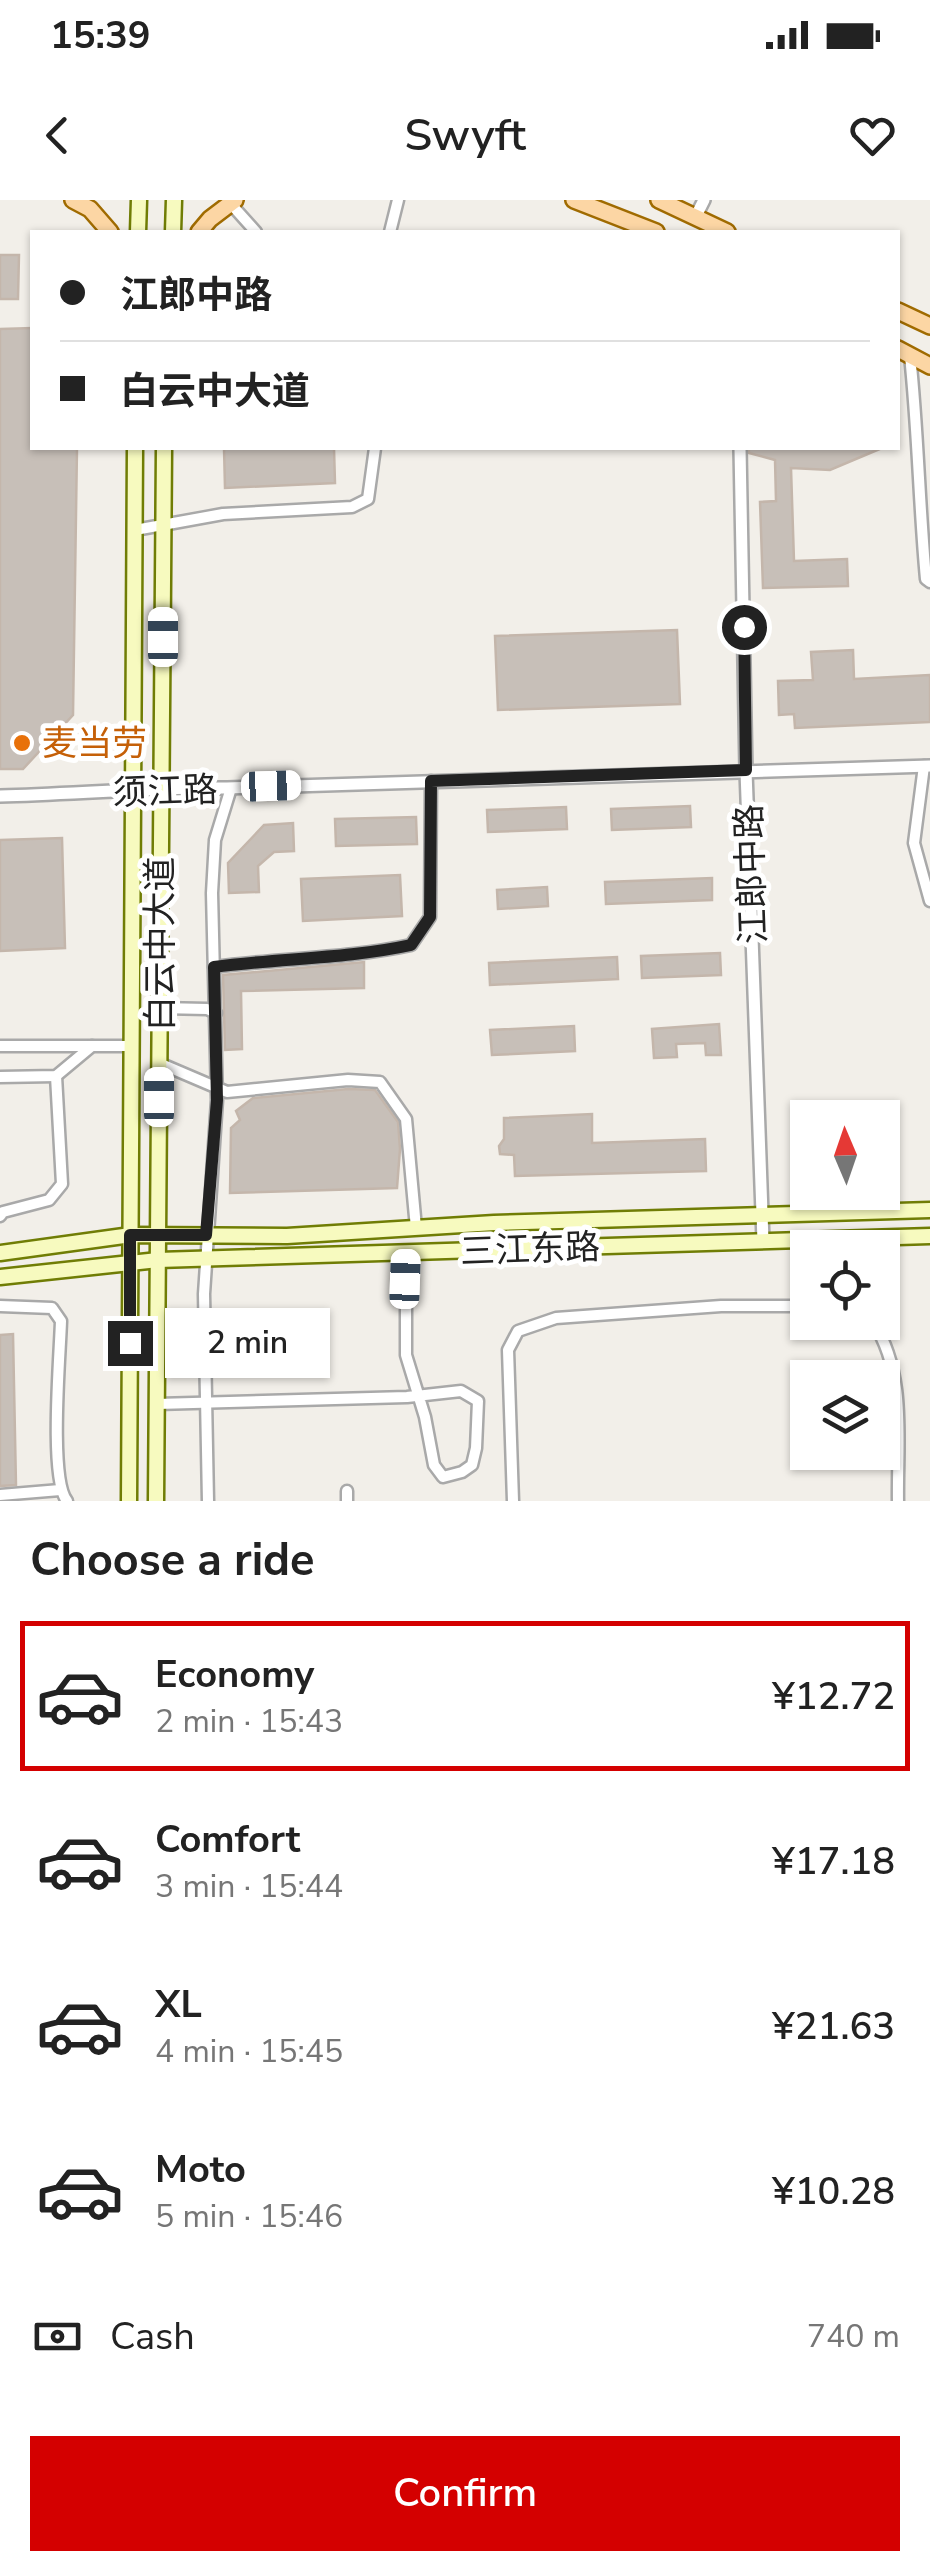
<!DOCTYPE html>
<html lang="en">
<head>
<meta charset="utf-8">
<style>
	:root { --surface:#fff; --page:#f2f2f2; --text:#222; --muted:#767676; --line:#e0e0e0; --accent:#d40000 }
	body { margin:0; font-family:"Nunito Sans","Noto Sans SC",sans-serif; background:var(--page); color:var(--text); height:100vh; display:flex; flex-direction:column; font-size:38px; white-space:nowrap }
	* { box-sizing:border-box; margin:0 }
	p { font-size:32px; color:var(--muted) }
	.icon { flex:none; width:55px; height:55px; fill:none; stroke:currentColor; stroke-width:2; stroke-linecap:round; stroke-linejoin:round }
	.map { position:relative; height:1301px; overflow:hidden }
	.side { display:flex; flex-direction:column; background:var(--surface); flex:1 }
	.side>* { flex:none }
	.hud { position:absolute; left:30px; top:30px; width:870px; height:220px; border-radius:0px; box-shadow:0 2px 8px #0004; display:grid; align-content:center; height:220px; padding:0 30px; background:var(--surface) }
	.needle { width:65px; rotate:358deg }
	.tools { position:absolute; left:790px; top:900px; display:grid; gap:20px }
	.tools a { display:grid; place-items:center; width:110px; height:110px; border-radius:0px; background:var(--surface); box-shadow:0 2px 8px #0004; font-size:50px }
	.end { position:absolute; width:45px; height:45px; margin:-22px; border:12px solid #222; background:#fff; box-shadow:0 0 0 5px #fff }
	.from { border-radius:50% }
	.bubble { position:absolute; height:70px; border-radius:0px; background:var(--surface); box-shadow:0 2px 8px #0004; font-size:32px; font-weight:600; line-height:70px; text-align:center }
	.car { position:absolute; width:30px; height:60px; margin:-30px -15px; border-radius:12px; box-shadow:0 0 8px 2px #0007; background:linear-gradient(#fff 24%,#345 0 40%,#fff 0 76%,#345 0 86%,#fff 0) }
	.hud b { display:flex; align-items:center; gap:35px; height:95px; font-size:38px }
	.hud b+b { border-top:2px solid var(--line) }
	.hud i { width:25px; height:25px; background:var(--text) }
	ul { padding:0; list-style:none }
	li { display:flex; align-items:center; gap:30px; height:150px; margin:0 20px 15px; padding:0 10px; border:5px solid transparent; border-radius:0px }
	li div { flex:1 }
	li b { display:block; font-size:38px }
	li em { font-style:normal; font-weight:600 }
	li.active { border-color:var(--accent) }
	li>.icon { width:90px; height:90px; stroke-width:1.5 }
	h2 { padding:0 30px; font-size:45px; line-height:120px }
	.pay { display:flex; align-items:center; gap:25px; height:110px; padding:0 30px; font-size:38px }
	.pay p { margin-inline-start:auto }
	.primary-button { display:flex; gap:20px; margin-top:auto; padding:20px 30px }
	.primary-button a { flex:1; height:115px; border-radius:0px; background:var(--accent); color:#fff; font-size:40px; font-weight:600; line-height:115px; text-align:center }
	.status { display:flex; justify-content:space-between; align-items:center; height:70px; padding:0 50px; background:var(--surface); direction:ltr }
	.status svg { height:28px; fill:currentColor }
	header { display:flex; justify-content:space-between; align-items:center; height:130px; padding:0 30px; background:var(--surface); font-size:45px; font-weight:600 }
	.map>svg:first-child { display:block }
	.building { fill:#c7bfb8; stroke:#c4b6ab; stroke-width:2.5 }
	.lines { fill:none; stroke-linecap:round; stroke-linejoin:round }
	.minor-casing { stroke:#a9a9a9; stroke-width:15 }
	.tertiary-casing { stroke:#a9a9a9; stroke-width:16 }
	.secondary-casing { stroke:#707d05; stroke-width:19 }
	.primary-casing { stroke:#a06b00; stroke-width:20 }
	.minor { stroke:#fff; stroke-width:10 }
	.tertiary { stroke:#fff; stroke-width:11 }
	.secondary { stroke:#f7fabf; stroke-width:14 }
	.primary { stroke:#fcd6a4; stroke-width:15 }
	.route { stroke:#222; stroke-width:12 }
	.food-dot { fill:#e8710a; stroke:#fff; stroke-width:4 }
	.labels { text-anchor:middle; stroke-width:10; stroke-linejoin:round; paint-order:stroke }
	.food-label { font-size:35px; fill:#c56008; stroke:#fff; text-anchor:start }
	.street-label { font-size:35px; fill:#222; stroke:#fff }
</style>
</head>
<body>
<div class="status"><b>15:39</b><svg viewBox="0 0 49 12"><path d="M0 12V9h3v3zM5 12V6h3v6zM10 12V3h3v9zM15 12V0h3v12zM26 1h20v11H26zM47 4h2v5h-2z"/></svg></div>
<header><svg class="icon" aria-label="back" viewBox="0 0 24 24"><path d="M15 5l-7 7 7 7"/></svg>Swyft<svg class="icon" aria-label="heart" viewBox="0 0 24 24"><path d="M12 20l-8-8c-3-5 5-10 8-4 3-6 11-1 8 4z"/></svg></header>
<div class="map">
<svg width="930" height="1301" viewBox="0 0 930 1301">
	<rect width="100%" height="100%" fill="#f2efe9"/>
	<g class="building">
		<polygon points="0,55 19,55 18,99 0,99"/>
		<polygon points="32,128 32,248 77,248 73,515 23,569 0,569 0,129"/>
		<polygon points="224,248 334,248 335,283 225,288"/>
		<polygon points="749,248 882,248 830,270 791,268 794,361 847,359 848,386 763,388 760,302 776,301 775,260 749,253"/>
		<polygon points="677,430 680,504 498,510 495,436"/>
		<polygon points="853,450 854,479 930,475 930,522 795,528 794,514 779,515 778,481 813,480 811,452"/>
		<polygon points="690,606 691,627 612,630 611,609"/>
		<polygon points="566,607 567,629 488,632 487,610"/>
		<polygon points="416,617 417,644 336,646 335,619"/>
		<polygon points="293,623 294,651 274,652 258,666 259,692 229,693 228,663 264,625"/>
		<polygon points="62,638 65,748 0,751 0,640"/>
		<polygon points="400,675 402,716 303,721 301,679"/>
		<polygon points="712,678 712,700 606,704 605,682"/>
		<polygon points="547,687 548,706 498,709 497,690"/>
		<polygon points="720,753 721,775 642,778 641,756"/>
		<polygon points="617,757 618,779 490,785 489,763"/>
		<polygon points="364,762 364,788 241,791 242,849 225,850 223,775"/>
		<polygon points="719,824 721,855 706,855 705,843 676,844 677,857 654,858 652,829"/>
		<polygon points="574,826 575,851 492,855 490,830"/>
		<polygon points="348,889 375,890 398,922 400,949 397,988 230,993 231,928 240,920 236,911 253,898"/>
		<polygon points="592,914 592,943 705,939 706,971 515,976 514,955 500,954 499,946 504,939 504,918"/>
		<polygon points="13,1134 16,1285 0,1286 0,1135"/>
	</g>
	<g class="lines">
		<defs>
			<g id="minor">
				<polyline points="230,3 256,32"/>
				<polyline points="390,32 398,0"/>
				<path d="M910,156C918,230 919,304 926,379L930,382"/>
				<polyline points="135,330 223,314 352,307 368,299 375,248"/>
				<polyline points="924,566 914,643 930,701"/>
				<path d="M214,767C280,758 346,759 411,745L430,717L431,581"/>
				<polyline points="160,808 207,809 216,813"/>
				<polyline points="0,846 92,846"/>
				<polyline points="159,863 227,892 348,880 380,882 406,919 416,1028"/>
				<polyline points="0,877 56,876 92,846 132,846"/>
				<polyline points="0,1016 3,1012 49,1000 62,984 56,876"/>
				<path d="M0,1106L52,1108L61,1121C60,1155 49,1279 67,1301"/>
				<path d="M873,1122C907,1174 897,1241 898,1301"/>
				<polyline points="157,1204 407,1197 461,1191 478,1201 476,1248 472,1265 462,1272 443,1277 434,1265 425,1217 406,1155 406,1053"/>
				<polyline points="347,1291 347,1301"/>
				<polyline points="0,1295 60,1290"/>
				<polyline points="208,1301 204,1094 217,900 212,693 215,640 231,588"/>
				<polyline points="513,1301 508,1150 518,1131 556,1118 721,1106 808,1106"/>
			</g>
			<g id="tertiary">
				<polyline points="695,18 704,0"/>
				<polyline points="740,248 746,571 763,1041"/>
				<path d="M0,596C76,594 151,587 227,588L930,566"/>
			</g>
			<g id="secondary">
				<polyline points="138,32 139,0"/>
				<polyline points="173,32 174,0"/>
				<polyline points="0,1053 131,1035 287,1036 494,1023 930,1010"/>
				<polyline points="0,1077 158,1060 930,1036"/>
				<polyline points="129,1301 135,248"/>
				<polyline points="156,1301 164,248"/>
			</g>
			<g id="primary">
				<polyline points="73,0 90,9 110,32"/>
				<polyline points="574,0 656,32"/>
				<polyline points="659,0 727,32"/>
				<polyline points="199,32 210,19 235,0"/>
				<polyline points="898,111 930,126"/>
				<polyline points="898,149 930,166"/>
			</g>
		</defs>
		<use href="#minor" class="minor-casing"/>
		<use href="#tertiary" class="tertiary-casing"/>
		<use href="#secondary" class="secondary-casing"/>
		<use href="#primary" class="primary-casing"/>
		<use href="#minor" class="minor"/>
		<use href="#tertiary" class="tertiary"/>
		<use href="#secondary" class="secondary"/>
		<use href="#primary" class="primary"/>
	</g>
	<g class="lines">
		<path class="route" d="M130,1143V1035H206L217,900L214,767C280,758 346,759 411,745L430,717L431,581L746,570L744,427"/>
	</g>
	<circle class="food-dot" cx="22" cy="543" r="10"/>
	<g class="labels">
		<g class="food-label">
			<text x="42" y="555">麦当劳</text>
		</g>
		<g class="street-label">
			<text transform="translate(165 591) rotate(-2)" y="12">须江路</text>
			<text transform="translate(751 674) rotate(-92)" y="12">江郎中路</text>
			<text transform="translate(160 744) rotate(-90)" y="12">白云中大道</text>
			<text transform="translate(530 1049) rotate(-2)" y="12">三江东路</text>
		</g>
	</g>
</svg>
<div class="tools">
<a><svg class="needle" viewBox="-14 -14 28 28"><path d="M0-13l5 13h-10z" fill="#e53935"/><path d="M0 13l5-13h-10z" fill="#767676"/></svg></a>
<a><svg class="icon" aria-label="locate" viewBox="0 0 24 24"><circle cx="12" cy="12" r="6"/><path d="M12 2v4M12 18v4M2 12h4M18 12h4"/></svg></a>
<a><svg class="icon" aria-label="layers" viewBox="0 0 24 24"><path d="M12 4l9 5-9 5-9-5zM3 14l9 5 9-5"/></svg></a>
</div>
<i class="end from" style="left:744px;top:427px"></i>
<i class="end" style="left:130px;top:1143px"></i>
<div class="bubble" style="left:165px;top:1108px;width:165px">2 min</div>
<i class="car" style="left:163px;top:437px;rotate:0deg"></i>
<i class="car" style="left:271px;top:586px;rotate:88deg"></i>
<i class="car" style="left:159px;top:897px;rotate:0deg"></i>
<i class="car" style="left:405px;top:1079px;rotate:2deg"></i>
<div class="hud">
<b><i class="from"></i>江郎中路</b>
<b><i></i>白云中大道</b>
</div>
</div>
<section class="side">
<h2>Choose a ride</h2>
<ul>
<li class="active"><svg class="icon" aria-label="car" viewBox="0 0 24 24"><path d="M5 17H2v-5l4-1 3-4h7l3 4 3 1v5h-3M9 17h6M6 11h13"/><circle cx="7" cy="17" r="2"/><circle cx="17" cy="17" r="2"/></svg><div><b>Economy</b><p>2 min · 15:43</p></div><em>¥12.72</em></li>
<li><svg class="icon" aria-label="car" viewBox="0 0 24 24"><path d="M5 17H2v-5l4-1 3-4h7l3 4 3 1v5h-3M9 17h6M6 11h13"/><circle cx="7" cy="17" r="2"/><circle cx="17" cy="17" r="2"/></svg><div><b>Comfort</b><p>3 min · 15:44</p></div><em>¥17.18</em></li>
<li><svg class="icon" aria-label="car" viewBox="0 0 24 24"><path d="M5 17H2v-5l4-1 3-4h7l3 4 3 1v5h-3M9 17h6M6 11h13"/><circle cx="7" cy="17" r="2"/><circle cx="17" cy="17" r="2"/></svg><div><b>XL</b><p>4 min · 15:45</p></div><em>¥21.63</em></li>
<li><svg class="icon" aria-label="car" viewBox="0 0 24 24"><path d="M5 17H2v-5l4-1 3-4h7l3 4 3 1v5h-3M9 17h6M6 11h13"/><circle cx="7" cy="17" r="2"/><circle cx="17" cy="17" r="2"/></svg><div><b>Moto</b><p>5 min · 15:46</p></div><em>¥10.28</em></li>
</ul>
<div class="pay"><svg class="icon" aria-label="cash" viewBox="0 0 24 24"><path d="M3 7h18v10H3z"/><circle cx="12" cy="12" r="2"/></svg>Cash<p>740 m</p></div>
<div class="primary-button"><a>Confirm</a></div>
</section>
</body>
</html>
